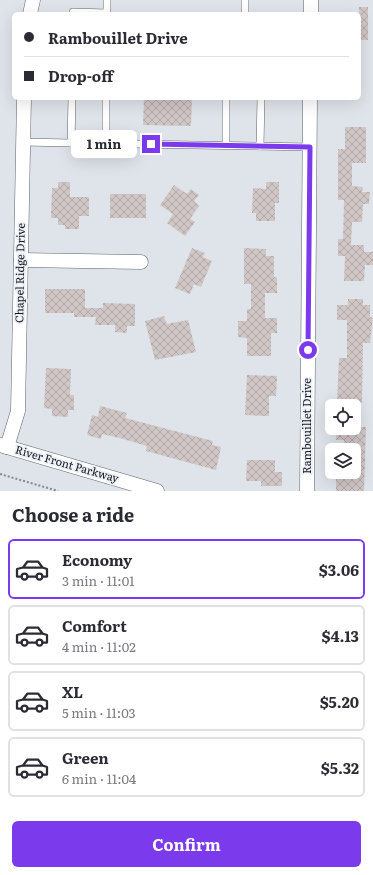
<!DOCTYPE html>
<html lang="en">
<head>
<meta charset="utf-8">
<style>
	:root { --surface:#fff; --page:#f7f7f7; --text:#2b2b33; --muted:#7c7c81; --line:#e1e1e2; --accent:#7c3aed }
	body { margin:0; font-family:Literata,serif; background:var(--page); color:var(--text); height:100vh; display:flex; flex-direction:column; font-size:15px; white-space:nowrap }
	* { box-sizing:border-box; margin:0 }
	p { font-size:13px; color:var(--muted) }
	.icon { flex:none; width:22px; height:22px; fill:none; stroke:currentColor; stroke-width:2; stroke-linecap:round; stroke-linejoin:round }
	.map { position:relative; height:491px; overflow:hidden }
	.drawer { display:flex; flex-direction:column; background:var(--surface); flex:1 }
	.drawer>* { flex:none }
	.hud { position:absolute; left:12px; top:12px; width:349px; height:88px; border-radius:6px; box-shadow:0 4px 16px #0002; display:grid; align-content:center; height:88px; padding:0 12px; background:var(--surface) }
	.fabs { position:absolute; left:325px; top:399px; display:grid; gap:8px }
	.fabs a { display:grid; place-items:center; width:36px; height:36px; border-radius:6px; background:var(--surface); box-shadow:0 4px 16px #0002; font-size:20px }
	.end { position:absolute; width:18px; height:18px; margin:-9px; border:5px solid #7c3aed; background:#fff; box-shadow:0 0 0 2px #fff }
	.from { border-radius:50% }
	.bubble { position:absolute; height:28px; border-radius:6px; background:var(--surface); box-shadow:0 4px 16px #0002; font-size:13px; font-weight:700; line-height:28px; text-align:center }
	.hud b { display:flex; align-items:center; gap:14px; height:38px; font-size:15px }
	.hud b+b { border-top:1px solid var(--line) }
	.hud i { width:10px; height:10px; background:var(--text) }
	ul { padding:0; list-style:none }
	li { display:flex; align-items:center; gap:12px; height:60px; margin:0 8px 6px; padding:0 4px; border:2px solid var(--line); border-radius:6px }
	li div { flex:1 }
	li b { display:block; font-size:15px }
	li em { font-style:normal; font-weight:700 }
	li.active { border-color:var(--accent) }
	li>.icon { width:36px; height:36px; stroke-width:1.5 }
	h2 { padding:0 12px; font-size:18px; line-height:48px }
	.button { display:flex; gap:8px; margin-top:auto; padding:8px 12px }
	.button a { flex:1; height:46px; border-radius:6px; background:var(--accent); color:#fff; font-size:16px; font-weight:700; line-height:46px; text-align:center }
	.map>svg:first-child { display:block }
	.building { fill:url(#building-cross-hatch) }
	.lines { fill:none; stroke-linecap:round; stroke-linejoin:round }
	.lane-casing { stroke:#5f6469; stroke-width:8 }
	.street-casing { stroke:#5f6469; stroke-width:15 }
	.path { stroke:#84888c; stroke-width:2; stroke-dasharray:2 2; stroke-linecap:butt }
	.lane { stroke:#fff; stroke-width:7 }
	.street { stroke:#fff; stroke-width:14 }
	.route { stroke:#7c3aed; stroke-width:5 }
	.labels { text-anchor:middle; stroke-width:3.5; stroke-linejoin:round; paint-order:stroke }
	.street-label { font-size:11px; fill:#17181b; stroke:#ecf1f8 }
</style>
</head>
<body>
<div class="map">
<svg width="373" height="491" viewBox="0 0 373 491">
	<defs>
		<pattern id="building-cross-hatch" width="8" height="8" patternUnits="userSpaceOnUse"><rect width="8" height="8" fill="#d0c6c5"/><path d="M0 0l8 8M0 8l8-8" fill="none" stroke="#b2a9a9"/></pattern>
	</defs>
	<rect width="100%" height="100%" fill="#dfe4ea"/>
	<g class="building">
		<rect x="359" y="7" width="9" height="33"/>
		<polygon points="144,98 192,98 191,126 143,125"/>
		<polygon points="345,127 366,127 366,163 352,163 352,186 363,187 362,192 370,192 369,204 363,204 362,222 352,222 351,245 364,245 364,252 373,252 373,265 365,265 364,281 344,281 345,256 338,256 338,239 343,239 344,200 338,200 338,149 345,149"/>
		<polygon points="58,182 70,182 70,197 89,197 89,216 79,216 79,229 65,229 65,225 58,225 58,218 51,218 52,188 58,188"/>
		<polygon points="266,182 279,182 279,203 275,203 275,221 256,221 256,213 252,213 253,188 266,189"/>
		<polygon points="174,185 187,194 191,189 199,195 194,201 199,206 190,219 195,222 185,236 167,223 173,214 160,205"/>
		<rect x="110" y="194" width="36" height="24"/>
		<polygon points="192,248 205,253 203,257 212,261 201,287 194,284 190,294 175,288"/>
		<polygon points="244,248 266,249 266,256 274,256 274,277 277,277 277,293 265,293 265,318 277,318 277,333 271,333 271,356 247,356 247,338 238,337 238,321 247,321 247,309 251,309 251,284 244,284"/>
		<polygon points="45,289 85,289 85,308 103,308 103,303 135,304 135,326 127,326 127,333 115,332 115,325 95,325 96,317 74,317 74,313 45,313"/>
		<polygon points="348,299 363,299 363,305 370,305 370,317 373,317 370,343 363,343 362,403 337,403 339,358 347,358 347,320 337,320 337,305 348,305"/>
		<polygon points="164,316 167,324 188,320 196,352 155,360 145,321"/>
		<polygon points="46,368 71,369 70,395 74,395 74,410 68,410 68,417 52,416 52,409 44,408"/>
		<polygon points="247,375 277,376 276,396 269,396 269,416 245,415"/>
		<polygon points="100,406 127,413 125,418 213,441 212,445 221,447 216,470 146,451 147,446 120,438 102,434 101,439 87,435 92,415 98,417"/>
		<polygon points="366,427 364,491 336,491 336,472 354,473 354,450 344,450 344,440 336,440 337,428"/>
		<polygon points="247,460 275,460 275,472 282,472 282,486 261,486 261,481 246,481"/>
	</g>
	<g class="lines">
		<defs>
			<g id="lane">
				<polyline points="245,0 245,14"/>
				<polyline points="73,14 73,12 107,13 107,0"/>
				<polyline points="23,142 71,143 72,98"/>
				<polyline points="71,143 310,147"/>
				<polyline points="106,144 106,98"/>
				<polyline points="226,145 226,98"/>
				<polyline points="260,146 261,98"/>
			</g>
			<g id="street">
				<polyline points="30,14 33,0"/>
				<polyline points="311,14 311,0"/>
				<polyline points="21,260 141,262"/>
				<polyline points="0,445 157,491"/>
				<polyline points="7,447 18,411 24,98"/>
				<polyline points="307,491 310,98"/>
			</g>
		</defs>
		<use href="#lane" class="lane-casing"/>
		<use href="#street" class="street-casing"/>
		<polyline class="path" points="0,474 58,491"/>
		<use href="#lane" class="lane"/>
		<use href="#street" class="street"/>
	</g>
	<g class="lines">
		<polyline class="route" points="151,144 310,147 308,350"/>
	</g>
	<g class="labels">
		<g class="street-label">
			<text transform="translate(20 273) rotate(-89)" y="4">Chapel Ridge Drive</text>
			<text transform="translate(307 426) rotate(-90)" y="4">Rambouillet Drive</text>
			<text transform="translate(67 464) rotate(16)" y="4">River Front Parkway</text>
		</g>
	</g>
</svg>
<div class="fabs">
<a><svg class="icon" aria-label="locate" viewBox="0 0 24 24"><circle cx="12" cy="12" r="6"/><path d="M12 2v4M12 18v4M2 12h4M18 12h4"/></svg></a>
<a><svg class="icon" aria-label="layers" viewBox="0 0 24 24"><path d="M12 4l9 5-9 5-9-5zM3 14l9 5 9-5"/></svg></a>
</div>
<i class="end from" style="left:308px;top:350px"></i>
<i class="end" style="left:151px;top:144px"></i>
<div class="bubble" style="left:71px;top:130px;width:66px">1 min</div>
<div class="hud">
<b><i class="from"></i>Rambouillet Drive</b>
<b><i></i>Drop-off</b>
</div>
</div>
<section class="drawer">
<h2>Choose a ride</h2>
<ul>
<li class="active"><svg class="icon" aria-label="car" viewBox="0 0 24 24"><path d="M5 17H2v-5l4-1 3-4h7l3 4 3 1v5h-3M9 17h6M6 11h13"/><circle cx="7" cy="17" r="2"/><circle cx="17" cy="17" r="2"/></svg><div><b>Economy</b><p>3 min · 11:01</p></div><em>$3.06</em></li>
<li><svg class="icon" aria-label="car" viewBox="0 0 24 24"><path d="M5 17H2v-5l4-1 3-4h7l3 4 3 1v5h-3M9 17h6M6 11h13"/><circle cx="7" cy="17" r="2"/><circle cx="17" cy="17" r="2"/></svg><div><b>Comfort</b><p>4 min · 11:02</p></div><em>$4.13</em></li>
<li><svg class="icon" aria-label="car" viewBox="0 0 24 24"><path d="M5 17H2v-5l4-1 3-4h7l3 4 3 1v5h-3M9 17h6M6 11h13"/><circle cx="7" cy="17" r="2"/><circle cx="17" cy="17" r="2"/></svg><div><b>XL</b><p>5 min · 11:03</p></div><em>$5.20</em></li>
<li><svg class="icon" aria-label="car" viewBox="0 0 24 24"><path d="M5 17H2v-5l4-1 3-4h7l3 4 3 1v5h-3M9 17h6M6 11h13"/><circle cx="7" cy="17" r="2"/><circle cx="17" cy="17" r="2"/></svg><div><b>Green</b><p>6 min · 11:04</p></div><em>$5.32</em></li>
</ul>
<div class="button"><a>Confirm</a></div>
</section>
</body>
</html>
